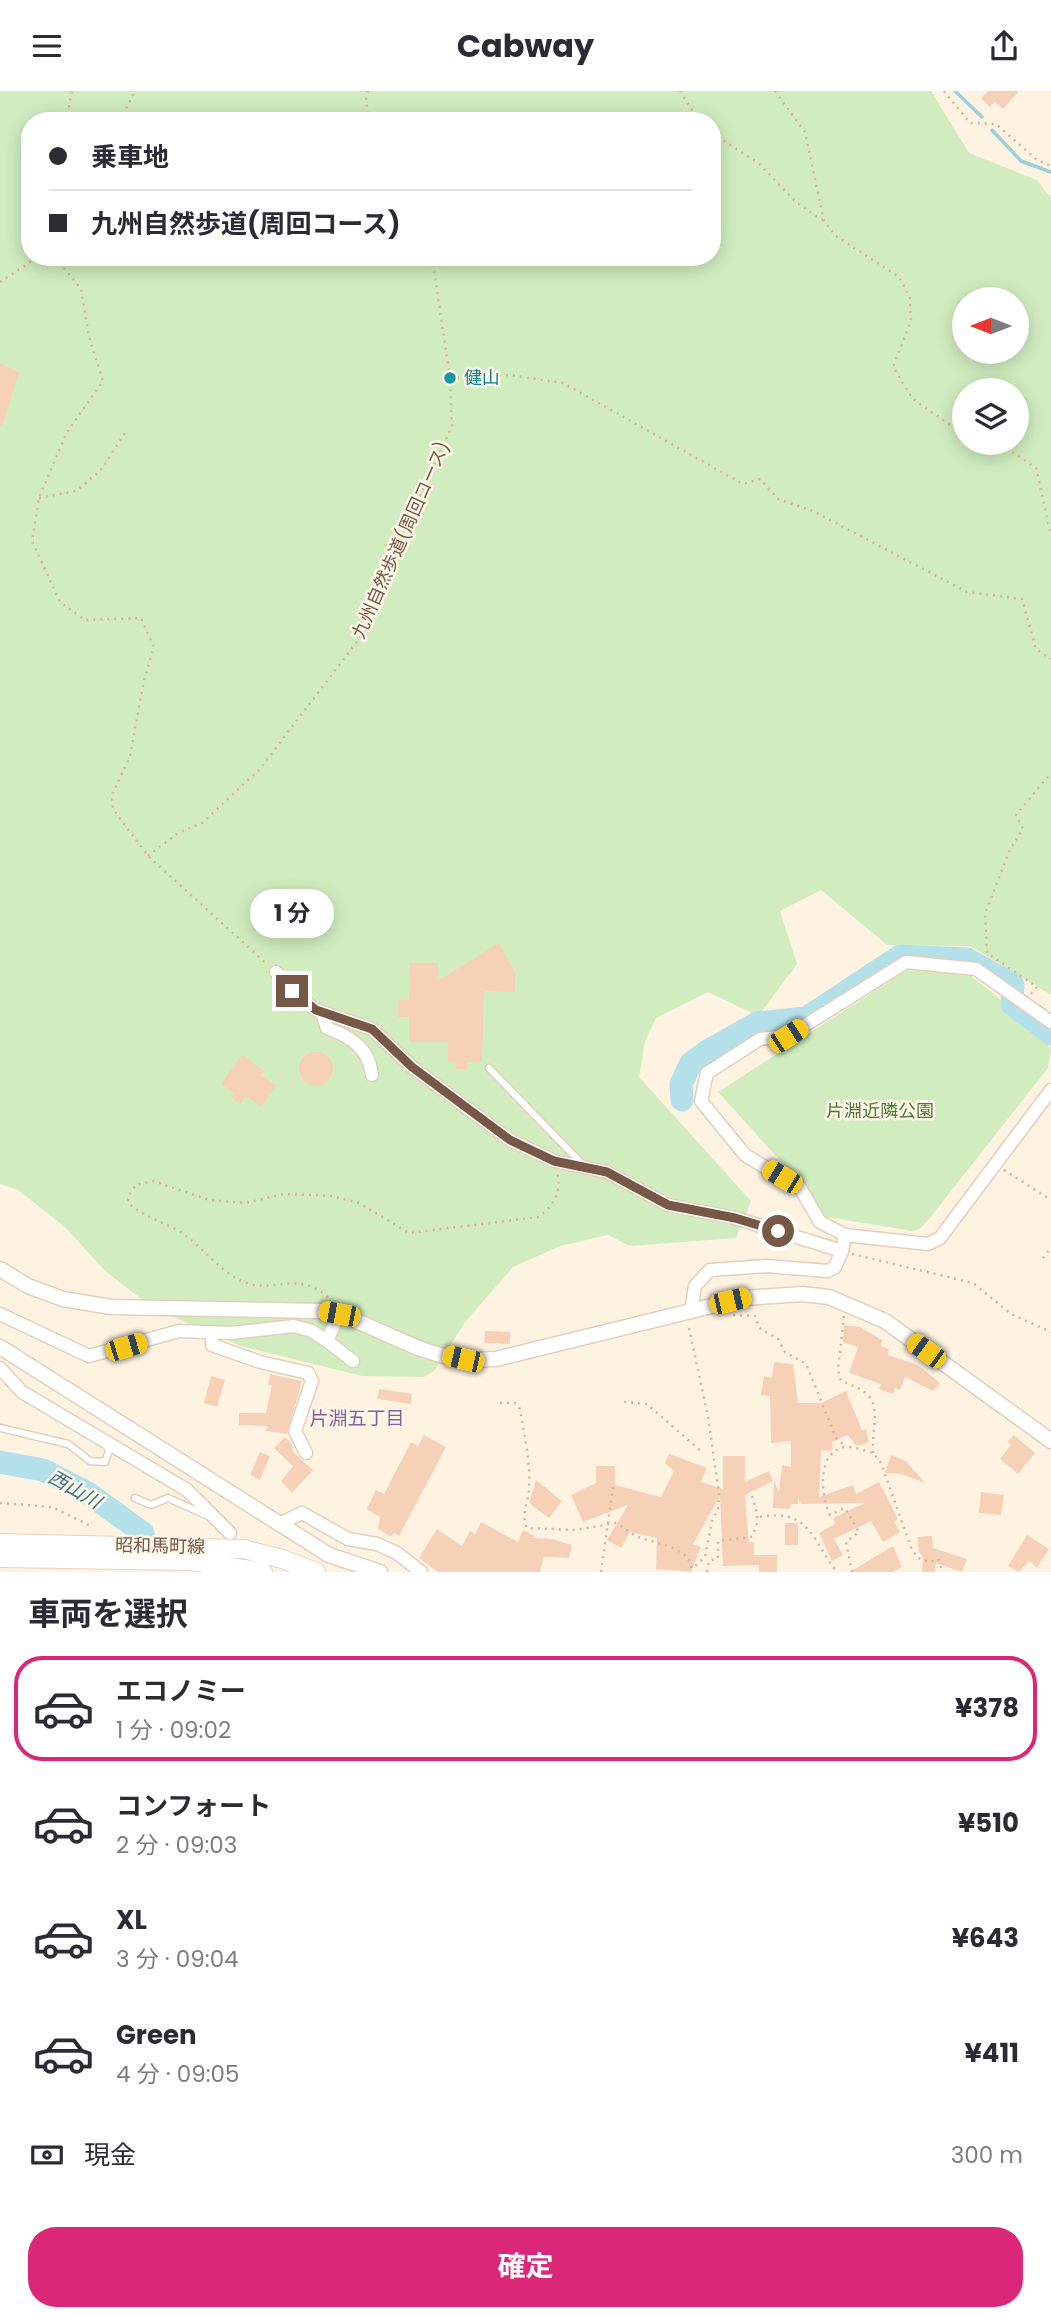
<!DOCTYPE html>
<html lang="ja">
<head>
<meta charset="utf-8">
<style>
	:root { --surface:#fff; --page:#f7f7f7; --text:#2b2b33; --muted:#7c7c81; --line:#e1e1e2; --accent:#db2777 }
	body { margin:0; font-family:Poppins,"Noto Sans JP",sans-serif; background:var(--page); color:var(--text); height:100vh; display:flex; flex-direction:column; font-size:26px; white-space:nowrap }
	* { box-sizing:border-box; margin:0 }
	p { font-size:23px; color:var(--muted) }
	.icon { flex:none; width:38px; height:38px; fill:none; stroke:currentColor; stroke-width:2; stroke-linecap:round; stroke-linejoin:round }
	.map { position:relative; height:1481px; overflow:hidden }
	.drawer { display:flex; flex-direction:column; background:var(--surface); flex:1 }
	.drawer>* { flex:none }
	.guide { position:absolute; left:21px; top:21px; width:700px; height:154px; border-radius:28px; box-shadow:0 4px 18px #0003; display:grid; align-content:center; height:154px; padding:0 28px; background:var(--surface) }
	.needle { width:46px; rotate:270deg }
	.tools { position:absolute; left:952px; top:196px; display:grid; gap:14px }
	.tools a { display:grid; place-items:center; width:77px; height:77px; border-radius:50%; background:var(--surface); box-shadow:0 4px 18px #0003; font-size:35px }
	.end { position:absolute; width:32px; height:32px; margin:-16px; border:9px solid #775846; background:#fff; box-shadow:0 0 0 4px #fff }
	.from { border-radius:50% }
	.bubble { position:absolute; height:49px; border-radius:24px; background:var(--surface); box-shadow:0 4px 18px #0003; font-size:23px; font-weight:700; line-height:49px; text-align:center }
	.car { position:absolute; width:21px; height:42px; margin:-21px -10px; border-radius:9px; box-shadow:0 0 5px 2px #0007; background:linear-gradient(#f5c518 24%,#345 0 40%,#f5c518 0 76%,#345 0 86%,#f5c518 0) }
	.guide b { display:flex; align-items:center; gap:24px; height:66px; font-size:26px }
	.guide b+b { border-top:2px solid var(--line) }
	.guide i { width:18px; height:18px; background:var(--text) }
	ul { padding:0; list-style:none }
	li { display:flex; align-items:center; gap:21px; height:105px; margin:0 14px 10px; padding:0 14px; border:4px solid transparent; border-radius:28px }
	li div { flex:1 }
	li b { display:block; font-size:26px }
	li em { font-style:normal; font-weight:700 }
	li.current { border-color:var(--accent) }
	li>.icon { width:63px; height:63px; stroke-width:1.5 }
	h2 { padding:0 28px; font-size:32px; line-height:84px }
	.pay { display:flex; align-items:center; gap:18px; height:77px; padding:0 28px; font-size:26px }
	.pay p { margin-inline-start:auto }
	.action { display:flex; gap:14px; margin-top:auto; padding:14px 28px }
	.action a { flex:1; height:80px; border-radius:28px; background:var(--accent); color:#fff; font-size:28px; font-weight:700; line-height:80px; text-align:center }
	header { display:flex; justify-content:space-between; align-items:center; height:91px; padding:0 28px; background:var(--surface); font-size:32px; font-weight:700 }
	.map>svg:first-child { display:block }
	.green { fill:#d1edbf; fill-rule:evenodd }
	.lines { fill:none; stroke-linecap:round; stroke-linejoin:round }
	.stream { stroke:#9ad1dc; stroke-width:3.5 }
	.river { stroke:#b4e1e9; stroke-width:23 }
	.building { fill:#f6d0b7 }
	.service-casing { stroke:#e3cfbc; stroke-width:9 }
	.minor-casing { stroke:#e3cfbc; stroke-width:15 }
	.tertiary-casing { stroke:#e3cfbc; stroke-width:17 }
	.secondary-casing { stroke:#ebd2bc; stroke-width:20 }
	.path { stroke:#dab49a; stroke-width:2.5; stroke-dasharray:2 5; stroke-linecap:butt }
	.service { stroke:#fff; stroke-width:6 }
	.minor { stroke:#fff; stroke-width:12 }
	.tertiary { stroke:#fff; stroke-width:14 }
	.secondary { stroke:#fff; stroke-width:18 }
	.route { stroke:#775846; stroke-width:9 }
	.culture-dot { fill:#0f9aa8; stroke:#fff7e9; stroke-width:2.5 }
	.labels { text-anchor:middle; stroke-width:5; stroke-linejoin:round; paint-order:stroke }
	.culture-label { font-size:18px; fill:#0d838f; stroke:#fff7e9; text-anchor:start }
	.street-label { font-size:18px; fill:#775846; stroke:#fff7e9 }
	.park-label { font-size:18px; fill:#4c793b; stroke:#fff7e9 }
	.neighbourhood-label { font-size:19px; fill:#88619c; stroke:#fff7e9 }
	.water-label { font-size:19px; font-style:italic; fill:#3b7886; stroke:#fff7e9 }
</style>
</head>
<body>
<header><svg class="icon" aria-label="menu" viewBox="0 0 24 24"><path d="M4 6h16M4 12h16M4 18h16"/></svg>Cabway<svg class="icon" aria-label="share" viewBox="0 0 24 24"><path d="M12 15V3M7 8l5-5 5 5M5 13v7h14v-7"/></svg></header>
<div class="map">
<svg width="1051" height="1481" viewBox="0 0 1051 1481">
	<rect width="100%" height="100%" fill="#fef3e1"/>
	<g class="green">
		<path d="M0,0H931L969,62L1037,89L1051,107V904L970,855L887,854L821,799L780,820L797,873L758,925L708,901L656,927L645,950L639,986L751,1110L736,1147L630,1155L608,1144L560,1155L513,1176L465,1231L435,1279L424,1286L362,1285L241,1255L153,1217L105,1180L65,1136L18,1099L0,1093ZM30,30H712V166H30ZM964,208H1017V261H964ZM964,299H1017V352H964Z"/>
		<polygon points="907,879 970,884 1045,945 1051,959 1048,977 929,1128 921,1137 913,1140 826,1126 805,1097 718,1001"/>
	</g>
	<g class="lines">
		<g class="stream">
			<polyline points="955,0 982,26"/>
			<polyline points="992,39 1021,70 1051,81"/>
		</g>
		<g class="river">
			<polyline points="682,1009 681,993 691,972 706,961 757,932 806,927 900,865 967,868 1013,894 1012,913 1051,943"/>
			<polyline points="0,1371 43,1379 88,1402 143,1442"/>
		</g>
	</g>
	<g class="building">
		<polygon points="988,0 1019,0 1003,18 995,11 990,16 981,7"/>
		<polygon points="0,272 19,282 2,335 0,335"/>
		<polygon points="499,852 515,882 515,901 484,900 482,971 467,971 467,978 456,978 456,971 448,971 448,951 409,951 409,926 398,926 398,909 409,909 410,872 438,872 438,890"/>
		<circle cx="316" cy="978" r="17"/>
		<polygon points="242,964 264,980 261,984 276,995 261,1016 246,1005 240,1013 231,1006 234,1002 221,993"/>
		<polygon points="844,1234 860,1236 882,1249 881,1255 889,1258 888,1264 918,1274 940,1292 933,1300 905,1286 900,1299 895,1297 893,1303 879,1298 881,1293 849,1282 858,1256 843,1251"/>
		<polygon points="485,1240 510,1241 510,1253 484,1252"/>
		<polygon points="774,1271 793,1273 798,1312 821,1312 846,1300 862,1339 866,1338 869,1351 863,1354 855,1354 848,1344 832,1351 833,1359 821,1360 819,1406 853,1394 856,1403 879,1391 898,1428 894,1431 900,1441 883,1451 871,1430 834,1448 843,1464 832,1470 819,1442 835,1433 833,1427 865,1412 801,1413 798,1408 798,1413 791,1413 790,1418 773,1417 774,1390 779,1401 782,1374 791,1376 791,1350 771,1352 770,1305 761,1304 764,1285 772,1287"/>
		<polygon points="270,1283 302,1290 287,1343 266,1340 267,1335 239,1334 239,1322 266,1322 272,1294 268,1294"/>
		<polygon points="211,1285 225,1289 217,1316 204,1312"/>
		<polygon points="379,1298 412,1303 411,1313 377,1308"/>
		<polygon points="424,1344 446,1356 399,1445 394,1442 391,1446 378,1438 380,1426 367,1418 376,1399 384,1403 411,1351 418,1355"/>
		<polygon points="1014,1344 1035,1362 1018,1383 1000,1368 1011,1354 1007,1351"/>
		<polygon points="285,1346 292,1353 293,1361 313,1379 292,1402 281,1390 293,1375 274,1357"/>
		<polygon points="260,1361 270,1365 260,1389 250,1384"/>
		<polygon points="669,1363 707,1377 701,1391 723,1398 723,1365 745,1365 745,1391 769,1380 773,1390 745,1404 747,1432 749,1451 754,1451 754,1464 777,1464 777,1481 759,1481 759,1474 723,1475 720,1405 693,1453 701,1456 691,1481 656,1478 657,1447 630,1441 621,1457 607,1449 628,1414 583,1431 571,1404 596,1392 596,1375 615,1375 615,1394 661,1406 674,1380 665,1372"/>
		<polygon points="891,1364 906,1370 925,1392 901,1383 885,1382"/>
		<polygon points="536,1389 562,1410 549,1427 529,1412"/>
		<polygon points="981,1401 1004,1404 1001,1424 979,1422"/>
		<polygon points="481,1431 518,1451 523,1439 535,1445 532,1447 552,1448 572,1454 569,1467 544,1466 540,1481 438,1481 419,1467 437,1438 462,1455 470,1440 475,1443"/>
		<rect x="785" y="1432" width="13" height="22"/>
		<polygon points="1027,1444 1049,1458 1037,1477 1029,1470 1019,1481 1008,1475"/>
		<polygon points="932,1445 933,1457 967,1468 962,1481 936,1472 935,1481 922,1481 923,1466 919,1461 917,1446"/>
		<polygon points="893,1455 902,1476 893,1481 850,1481"/>
	</g>
	<g class="lines">
		<defs>
			<g id="service">
				<polyline points="489,977 583,1074"/>
				<polyline points="0,1337 68,1353 90,1370 105,1371 109,1360 106,1353"/>
				<polyline points="135,1407 151,1414 168,1407 208,1425"/>
			</g>
			<g id="minor">
				<polyline points="276,881 292,900 316,919 372,938 412,976 510,1049 554,1070 607,1081 668,1114 735,1127 842,1160 845,1144"/>
				<path d="M322,922L327,937C351,946 369,957 372,984"/>
				<polyline points="1051,931 976,878 906,871 788,945 760,948 707,982 701,1010 745,1064 800,1097 820,1131 845,1144 928,1153 940,1147 1051,999"/>
				<polyline points="691,1220 695,1195 710,1179 766,1175 828,1180 835,1176 842,1160"/>
				<polyline points="0,1223 89,1265 179,1240 231,1242 294,1235 312,1240 327,1250 339,1223"/>
				<polyline points="212,1241 212,1254 260,1271 308,1282 312,1290 295,1340 306,1362"/>
				<polyline points="327,1250 353,1270"/>
				<polyline points="0,1277 22,1301 187,1399 230,1442"/>
				<polyline points="279,1433 302,1422 348,1448 377,1453 397,1462 421,1481"/>
			</g>
			<g id="tertiary">
				<path d="M0,1178L28,1195L63,1208L111,1216L324,1220C372,1230 415,1264 463,1268C474,1270 485,1268 496,1268L744,1207L802,1203L829,1206L885,1230L1051,1350"/>
				<polyline points="0,1256 329,1464 380,1481"/>
			</g>
			<g id="secondary">
				<polyline points="0,1452 243,1458 282,1468 316,1481"/>
				<polyline points="0,1467 192,1470 263,1481"/>
			</g>
		</defs>
		<use href="#service" class="service-casing"/>
		<use href="#minor" class="minor-casing"/>
		<use href="#tertiary" class="tertiary-casing"/>
		<use href="#secondary" class="secondary-casing"/>
		<g class="path">
			<polyline points="368,0 366,9 369,30"/>
			<polyline points="680,0 699,30"/>
			<polyline points="775,0 805,41 824,130 836,145 899,186 910,207 911,230 893,276 913,308 964,344"/>
			<polyline points="944,0 970,32 996,33 1037,69 1051,75"/>
			<polyline points="66,30 72,0"/>
			<polyline points="120,30 135,0"/>
			<polyline points="712,42 758,72 796,111 824,130"/>
			<polyline points="55,166 81,198 89,246 103,290 67,341 39,407 32,450 60,511 85,529 141,527 154,556 144,589 130,665 112,704 113,718 148,765 268,874"/>
			<polyline points="0,191 38,166"/>
			<polyline points="450,287 509,284 563,292 743,393 760,388 778,408 813,420 967,501 1022,508 1036,558 1051,568"/>
			<polyline points="986,352 1009,359 1036,377 1051,444"/>
			<polyline points="39,407 76,400 100,380 126,341"/>
			<polyline points="148,765 178,742 202,732 259,679 363,543 403,441 452,335 450,287 432,166"/>
			<polyline points="1031,903 1037,896 987,862 985,823 1010,758 1023,738 1016,724 1051,682"/>
			<polyline points="1004,1079 1051,1109"/>
			<polyline points="852,1163 973,1192 1011,1223 1051,1241"/>
			<polyline points="1043,1167 1051,1157"/>
			<path d="M328,1206C296,1179 275,1202 247,1192C220,1183 203,1155 179,1140C162,1130 142,1126 128,1111L129,1104L136,1094L153,1090L209,1109L246,1112L283,1103L331,1105L359,1112L409,1142L538,1126C554,1115 562,1101 557,1081"/>
			<polyline points="733,1224 755,1225 759,1237 778,1248 785,1261 806,1273 836,1347 846,1356"/>
			<path d="M844,1225L838,1279L841,1290C888,1306 872,1321 873,1362"/>
			<polyline points="689,1237 708,1326 719,1402 718,1418 712,1430 705,1466 692,1478"/>
			<polyline points="624,1311 647,1313 702,1361"/>
			<path d="M500,1312H515L520,1318C524,1343 531,1372 529,1398C528,1412 521,1422 527,1437L576,1439L615,1432C622,1435 627,1440 634,1444C652,1453 692,1454 692,1481"/>
			<polyline points="0,1412 52,1416 91,1435"/>
			<path d="M760,1426C810,1417 811,1448 837,1481"/>
			<polyline points="601,1481 613,1396"/>
			<path d="M707,1481L709,1470L718,1467V1450L751,1446C762,1430 756,1419 751,1402"/>
			<path d="M852,1481L846,1451L859,1441L845,1417L830,1424C821,1405 816,1361 845,1356C853,1355 866,1360 873,1362L881,1372L912,1459L918,1467L930,1471L938,1468L943,1481"/>
		</g>
		<use href="#service" class="service"/>
		<use href="#minor" class="minor"/>
		<use href="#tertiary" class="tertiary"/>
		<use href="#secondary" class="secondary"/>
	</g>
	<g class="lines">
		<polyline class="route" points="292,900 316,919 372,938 412,976 510,1049 554,1070 607,1081 668,1114 735,1127 778,1140"/>
	</g>
	<circle class="culture-dot" cx="450" cy="287" r="7"/>
	<g class="labels">
		<g class="culture-label">
			<text x="464" y="293">健山</text>
		</g>
		<g class="street-label">
			<text transform="translate(401 449) rotate(-66)" y="6">九州自然歩道(周回コース)</text>
			<text transform="translate(160 1455) rotate(1)" y="6">昭和馬町線</text>
		</g>
		<g class="park-label">
			<text x="880" y="1026">片淵近隣公園</text>
		</g>
		<g class="neighbourhood-label">
			<text x="357" y="1334">片淵五丁目</text>
		</g>
		<g class="water-label">
			<text transform="translate(75 1398) rotate(30)" y="7">西山川</text>
		</g>
	</g>
</svg>
<div class="tools">
<a><svg class="needle" viewBox="-14 -14 28 28"><path d="M0-13l5 13h-10z" fill="#e53935"/><path d="M0 13l5-13h-10z" fill="#7c7c81"/></svg></a>
<a><svg class="icon" aria-label="layers" viewBox="0 0 24 24"><path d="M12 4l9 5-9 5-9-5zM3 14l9 5 9-5"/></svg></a>
</div>
<i class="end from" style="left:778px;top:1140px"></i>
<i class="end" style="left:292px;top:900px"></i>
<div class="bubble" style="left:250px;top:798px;width:84px">1 分</div>
<i class="car" style="left:788px;top:945px;rotate:57deg"></i>
<i class="car" style="left:782px;top:1086px;rotate:301deg"></i>
<i class="car" style="left:730px;top:1210px;rotate:77deg"></i>
<i class="car" style="left:339px;top:1223px;rotate:281deg"></i>
<i class="car" style="left:126px;top:1256px;rotate:73deg"></i>
<i class="car" style="left:926px;top:1260px;rotate:306deg"></i>
<i class="car" style="left:463px;top:1268px;rotate:283deg"></i>
<div class="guide">
<b><i class="from"></i>乗車地</b>
<b><i></i>九州自然歩道(周回コース)</b>
</div>
</div>
<section class="drawer">
<h2>車両を選択</h2>
<ul>
<li class="current"><svg class="icon" aria-label="car" viewBox="0 0 24 24"><path d="M5 17H2v-5l4-1 3-4h7l3 4 3 1v5h-3M9 17h6M6 11h13"/><circle cx="7" cy="17" r="2"/><circle cx="17" cy="17" r="2"/></svg><div><b>エコノミー</b><p>1 分 · 09:02</p></div><em>¥378</em></li>
<li><svg class="icon" aria-label="car" viewBox="0 0 24 24"><path d="M5 17H2v-5l4-1 3-4h7l3 4 3 1v5h-3M9 17h6M6 11h13"/><circle cx="7" cy="17" r="2"/><circle cx="17" cy="17" r="2"/></svg><div><b>コンフォート</b><p>2 分 · 09:03</p></div><em>¥510</em></li>
<li><svg class="icon" aria-label="car" viewBox="0 0 24 24"><path d="M5 17H2v-5l4-1 3-4h7l3 4 3 1v5h-3M9 17h6M6 11h13"/><circle cx="7" cy="17" r="2"/><circle cx="17" cy="17" r="2"/></svg><div><b>XL</b><p>3 分 · 09:04</p></div><em>¥643</em></li>
<li><svg class="icon" aria-label="car" viewBox="0 0 24 24"><path d="M5 17H2v-5l4-1 3-4h7l3 4 3 1v5h-3M9 17h6M6 11h13"/><circle cx="7" cy="17" r="2"/><circle cx="17" cy="17" r="2"/></svg><div><b>Green</b><p>4 分 · 09:05</p></div><em>¥411</em></li>
</ul>
<div class="pay"><svg class="icon" aria-label="cash" viewBox="0 0 24 24"><path d="M3 7h18v10H3z"/><circle cx="12" cy="12" r="2"/></svg>現金<p>300 m</p></div>
<div class="action"><a>確定</a></div>
</section>
</body>
</html>
